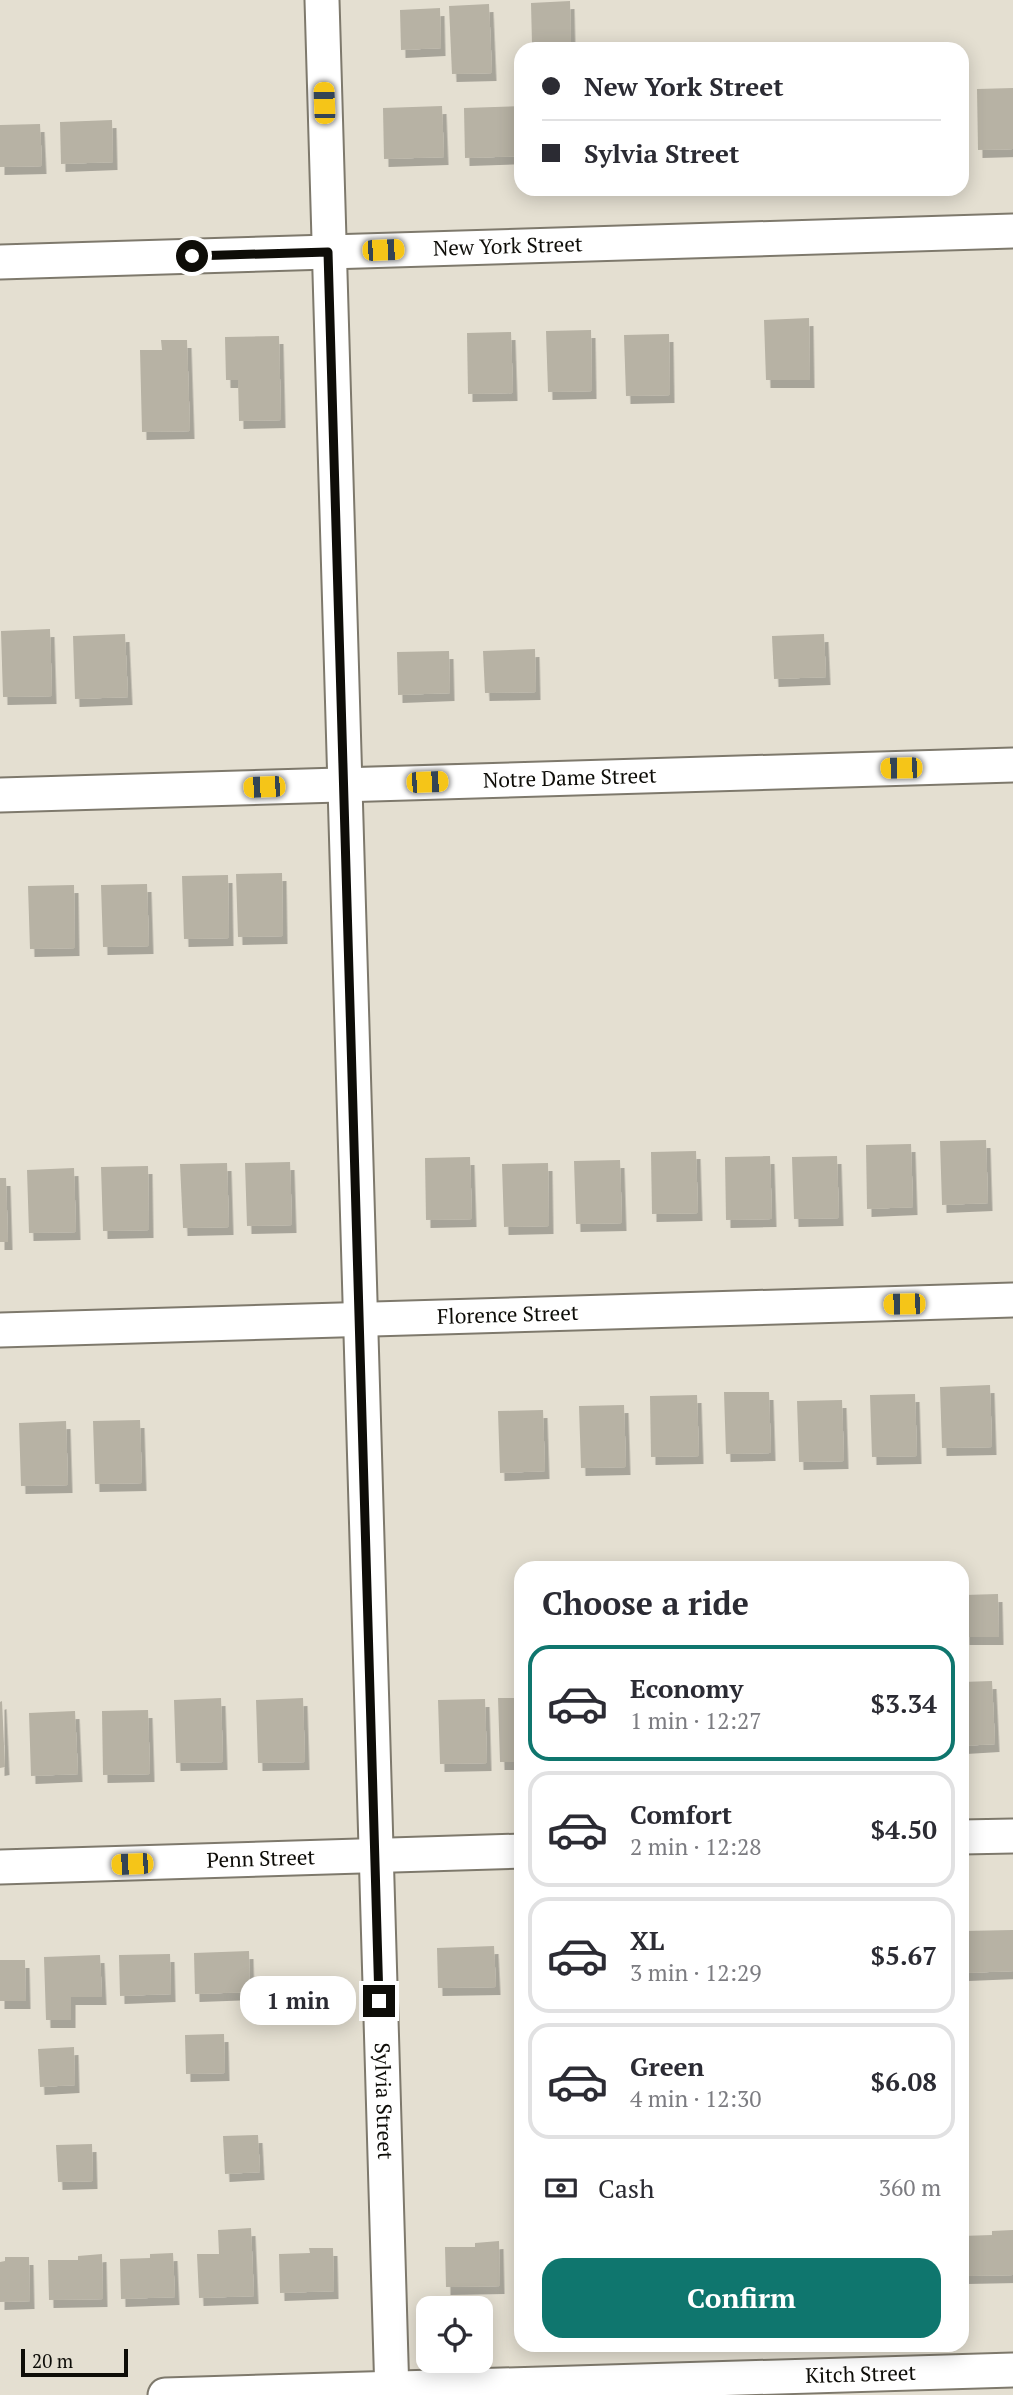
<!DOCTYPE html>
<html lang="en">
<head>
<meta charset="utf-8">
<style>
	:root { --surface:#fff; --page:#f2f2f3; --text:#2b2b33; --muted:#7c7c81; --line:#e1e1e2; --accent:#0f766e }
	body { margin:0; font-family:"PT Serif",serif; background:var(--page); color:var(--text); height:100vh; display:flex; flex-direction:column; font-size:26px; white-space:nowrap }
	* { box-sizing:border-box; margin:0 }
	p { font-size:23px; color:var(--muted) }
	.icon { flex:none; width:38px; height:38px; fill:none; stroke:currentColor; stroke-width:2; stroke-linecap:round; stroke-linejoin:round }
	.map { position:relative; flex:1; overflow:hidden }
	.drawer { position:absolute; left:514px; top:1561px; width:455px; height:791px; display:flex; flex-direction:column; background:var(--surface); border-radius:21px; box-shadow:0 4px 18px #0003 }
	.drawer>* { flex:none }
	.top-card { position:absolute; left:514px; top:42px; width:455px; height:154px; border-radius:21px; box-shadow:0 4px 18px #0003; display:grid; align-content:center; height:154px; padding:0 28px; background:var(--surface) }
	.tools { position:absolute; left:416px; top:2296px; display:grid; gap:14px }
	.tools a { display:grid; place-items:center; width:77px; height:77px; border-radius:14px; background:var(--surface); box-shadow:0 4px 18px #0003; font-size:35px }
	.scale { position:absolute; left:21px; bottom:18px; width:107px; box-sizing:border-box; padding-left:7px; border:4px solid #0e0d08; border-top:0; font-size:19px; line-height:24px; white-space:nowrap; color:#0e0d08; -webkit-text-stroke:5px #e4dfd1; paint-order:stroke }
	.end { position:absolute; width:32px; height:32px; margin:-16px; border:9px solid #0e0d08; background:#fff; box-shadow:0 0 0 4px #fff }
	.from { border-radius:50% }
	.bubble { position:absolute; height:49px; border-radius:21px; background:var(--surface); box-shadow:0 4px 18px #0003; font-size:23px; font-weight:600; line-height:49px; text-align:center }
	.car { position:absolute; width:21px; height:42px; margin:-21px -10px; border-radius:9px; box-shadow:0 0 5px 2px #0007; background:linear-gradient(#f5c518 24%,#345 0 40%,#f5c518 0 76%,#345 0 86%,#f5c518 0) }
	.top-card b { display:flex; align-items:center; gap:24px; height:66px; font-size:26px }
	.top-card b+b { border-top:2px solid var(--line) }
	.top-card i { width:18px; height:18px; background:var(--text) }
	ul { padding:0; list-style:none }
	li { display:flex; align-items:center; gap:21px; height:116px; margin:0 14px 10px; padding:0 14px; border:4px solid var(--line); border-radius:21px }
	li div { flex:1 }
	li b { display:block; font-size:26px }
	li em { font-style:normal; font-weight:600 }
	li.active { border-color:var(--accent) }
	li>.icon { width:63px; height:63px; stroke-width:1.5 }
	h2 { padding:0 28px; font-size:32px; line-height:84px }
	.pay { display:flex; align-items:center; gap:18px; height:77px; padding:0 28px; font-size:26px }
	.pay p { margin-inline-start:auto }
	.button { display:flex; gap:14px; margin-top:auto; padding:14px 28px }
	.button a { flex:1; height:80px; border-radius:21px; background:var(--accent); color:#fff; font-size:28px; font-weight:600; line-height:80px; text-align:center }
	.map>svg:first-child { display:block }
	.building { fill:#b7b2a4; filter:url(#shadow) }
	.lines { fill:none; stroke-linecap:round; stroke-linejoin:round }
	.minor-casing { stroke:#7e796c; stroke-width:37 }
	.minor { stroke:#fff; stroke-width:33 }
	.route { stroke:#0e0d08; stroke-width:9 }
	.labels { text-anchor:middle; stroke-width:6; stroke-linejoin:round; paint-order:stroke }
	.street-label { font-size:21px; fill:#0e0d08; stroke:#e4dfd1 }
</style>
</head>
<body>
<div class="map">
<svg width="1013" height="2395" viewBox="0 0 1013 2395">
	<defs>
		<filter id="shadow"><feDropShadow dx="4.5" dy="8" stdDeviation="0" flood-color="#0004"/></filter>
	</defs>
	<rect width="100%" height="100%" fill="#e4dfd1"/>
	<g class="building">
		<polygon points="570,1 571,42 532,44 531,3"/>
		<polygon points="489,4 492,73 452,74 449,6"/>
		<polygon points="440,8 441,48 401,50 400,10"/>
		<polygon points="1013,88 1013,149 978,150 977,89"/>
		<polygon points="442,106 444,157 384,159 383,108"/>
		<polygon points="522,106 522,156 465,158 464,108"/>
		<polygon points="112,120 113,162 61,164 60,122"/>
		<polygon points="40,124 42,166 0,167 0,125"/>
		<polygon points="809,318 810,380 766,380 764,320"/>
		<polygon points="591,330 592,391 548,392 546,331"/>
		<polygon points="511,332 513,393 468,394 467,333"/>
		<polygon points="669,334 670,395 626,396 624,335"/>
		<polygon points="279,336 281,420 239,421 238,380 226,380 225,337"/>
		<polygon points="161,340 187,340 190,431 142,432 140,350 162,350"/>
		<polygon points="50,629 52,696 3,697 1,631"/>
		<polygon points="125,634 128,697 75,699 73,636"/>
		<polygon points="824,634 826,677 774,679 772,636"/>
		<polygon points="535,649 536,692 485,693 483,651"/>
		<polygon points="449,651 450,693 398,695 397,652"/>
		<polygon points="282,873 283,936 238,937 236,874"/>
		<polygon points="228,875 229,938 184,939 182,876"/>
		<polygon points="147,884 149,946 103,947 101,885"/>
		<polygon points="74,885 75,948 30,949 28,886"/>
		<polygon points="986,1140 988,1203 942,1205 940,1141"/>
		<polygon points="911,1144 913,1207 867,1209 866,1145"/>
		<polygon points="696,1151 698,1213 652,1214 651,1152"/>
		<polygon points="770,1156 772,1219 726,1220 725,1157"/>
		<polygon points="837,1156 839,1218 794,1219 792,1157"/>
		<polygon points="470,1157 472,1219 426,1220 425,1158"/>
		<polygon points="620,1160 622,1223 576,1224 574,1161"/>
		<polygon points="290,1162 292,1225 247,1226 245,1163"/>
		<polygon points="227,1163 229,1227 183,1228 180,1164"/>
		<polygon points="548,1163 549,1226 504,1227 502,1164"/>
		<polygon points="148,1166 149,1230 103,1231 101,1167"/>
		<polygon points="74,1168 76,1232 29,1233 27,1170"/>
		<polygon points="0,1178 6,1178 8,1242 0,1242"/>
		<polygon points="990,1385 992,1447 942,1448 940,1387"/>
		<polygon points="724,1392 769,1392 771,1453 726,1454"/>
		<polygon points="915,1394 917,1456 872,1457 870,1395"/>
		<polygon points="697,1395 699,1456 651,1457 650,1396"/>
		<polygon points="842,1400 844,1461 799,1462 797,1401"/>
		<polygon points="624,1405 626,1467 581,1468 579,1406"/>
		<polygon points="543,1410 545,1471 500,1473 498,1411"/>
		<polygon points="140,1420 142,1483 95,1484 93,1421"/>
		<polygon points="66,1421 68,1485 21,1486 19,1423"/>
		<polygon points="998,1594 999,1637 965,1637 964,1595"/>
		<polygon points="992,1681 995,1744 962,1746 962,1682"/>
		<polygon points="221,1698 223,1762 176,1763 174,1700"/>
		<polygon points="303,1698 305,1762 258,1763 256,1700"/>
		<polygon points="498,1698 522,1698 522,1762 500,1762"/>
		<polygon points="485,1699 487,1763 440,1764 438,1700"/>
		<polygon points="2,1701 5,1767 0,1768 0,1702"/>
		<polygon points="148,1710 150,1774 103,1775 102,1711"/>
		<polygon points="75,1711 78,1774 31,1776 29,1713"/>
		<polygon points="1013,1930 1013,1971 964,1973 963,1931"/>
		<polygon points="494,1946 496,1987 438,1988 437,1948"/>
		<polygon points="249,1951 250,1992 195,1994 194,1953"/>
		<polygon points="170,1954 171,1994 120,1996 119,1955"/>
		<polygon points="100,1955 102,1997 71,1997 71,2020 46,2020 44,1957"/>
		<polygon points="0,1960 25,1960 26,2001 0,2001"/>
		<polygon points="224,2034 225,2073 186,2074 185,2035"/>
		<polygon points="74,2047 75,2085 40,2087 38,2049"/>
		<polygon points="258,2135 260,2172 225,2174 223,2136"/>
		<polygon points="92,2144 93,2181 58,2182 56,2145"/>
		<polygon points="251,2228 254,2296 199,2298 197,2254 219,2254 218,2230"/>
		<polygon points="1013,2230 1013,2275 963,2276 962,2236 992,2235 992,2231"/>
		<polygon points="499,2241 500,2286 446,2287 445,2247 475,2247 475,2243"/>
		<polygon points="309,2248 333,2248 334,2291 280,2293 279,2254 310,2253"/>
		<polygon points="173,2253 175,2297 121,2299 120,2259 150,2258 150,2254"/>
		<polygon points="102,2254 103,2299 49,2300 48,2260 78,2260 78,2256"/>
		<polygon points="5,2257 29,2257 30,2301 0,2302 0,2262 5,2261"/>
	</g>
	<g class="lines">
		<defs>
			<g id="minor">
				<path id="s1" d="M322,0L392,2395"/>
				<path id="s2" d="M0,262L1013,231"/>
				<path id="s3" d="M0,795L1013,765"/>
				<path id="s4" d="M0,1330L1013,1300"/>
				<polyline points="962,1837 1013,1836"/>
				<path id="s5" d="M0,1867L522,1851"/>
				<path id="s6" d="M165,2395L1013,2370"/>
			</g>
		</defs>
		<use href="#minor" class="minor-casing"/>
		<use href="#minor" class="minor"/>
	</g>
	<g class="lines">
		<polyline class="route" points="192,256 328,252 379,2001"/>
	</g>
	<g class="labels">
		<g class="street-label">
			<text dy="7" stroke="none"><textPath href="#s2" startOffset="508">New York Street</textPath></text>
			<text dy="7" stroke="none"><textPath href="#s3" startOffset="570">Notre Dame Street</textPath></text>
			<text dy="7" stroke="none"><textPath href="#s4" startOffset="508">Florence Street</textPath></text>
			<text dy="7" stroke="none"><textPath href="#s5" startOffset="261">Penn Street</textPath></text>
			<text dy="7" stroke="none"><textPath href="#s1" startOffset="2102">Sylvia Street</textPath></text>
			<text dy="7" stroke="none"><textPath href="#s6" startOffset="696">Kitch Street</textPath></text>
		</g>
	</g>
</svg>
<div class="tools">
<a><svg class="icon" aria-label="locate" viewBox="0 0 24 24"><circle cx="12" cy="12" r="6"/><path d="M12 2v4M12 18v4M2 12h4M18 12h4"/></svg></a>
</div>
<div class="scale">20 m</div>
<i class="end from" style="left:192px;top:256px"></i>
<i class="end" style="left:379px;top:2001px"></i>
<div class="bubble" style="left:240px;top:1976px;width:116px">1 min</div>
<i class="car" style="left:324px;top:103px;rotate:358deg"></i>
<i class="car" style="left:383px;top:250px;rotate:88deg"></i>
<i class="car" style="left:901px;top:768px;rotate:269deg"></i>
<i class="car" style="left:427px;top:782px;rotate:88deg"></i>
<i class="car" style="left:264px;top:787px;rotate:268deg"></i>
<i class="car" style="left:904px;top:1304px;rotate:269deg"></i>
<i class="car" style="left:132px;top:1864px;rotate:268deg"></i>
<div class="top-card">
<b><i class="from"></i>New York Street</b>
<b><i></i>Sylvia Street</b>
</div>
<section class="drawer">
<h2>Choose a ride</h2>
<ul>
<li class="active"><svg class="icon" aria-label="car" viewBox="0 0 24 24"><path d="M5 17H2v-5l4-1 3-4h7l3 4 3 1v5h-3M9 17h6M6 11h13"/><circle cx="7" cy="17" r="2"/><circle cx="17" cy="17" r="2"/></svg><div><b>Economy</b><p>1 min · 12:27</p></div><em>$3.34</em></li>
<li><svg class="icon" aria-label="car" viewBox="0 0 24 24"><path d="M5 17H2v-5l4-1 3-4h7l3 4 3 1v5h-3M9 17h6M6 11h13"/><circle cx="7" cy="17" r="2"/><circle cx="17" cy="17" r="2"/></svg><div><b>Comfort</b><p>2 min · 12:28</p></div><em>$4.50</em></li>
<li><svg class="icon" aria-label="car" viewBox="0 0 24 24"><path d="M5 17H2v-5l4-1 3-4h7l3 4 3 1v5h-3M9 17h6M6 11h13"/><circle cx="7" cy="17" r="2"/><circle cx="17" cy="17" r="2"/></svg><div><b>XL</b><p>3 min · 12:29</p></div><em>$5.67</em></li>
<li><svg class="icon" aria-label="car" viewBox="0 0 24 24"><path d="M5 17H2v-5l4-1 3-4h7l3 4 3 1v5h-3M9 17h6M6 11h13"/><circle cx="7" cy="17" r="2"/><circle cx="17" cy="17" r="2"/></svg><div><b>Green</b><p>4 min · 12:30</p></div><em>$6.08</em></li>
</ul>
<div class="pay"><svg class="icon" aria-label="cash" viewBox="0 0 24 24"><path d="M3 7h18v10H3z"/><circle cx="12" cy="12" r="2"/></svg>Cash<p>360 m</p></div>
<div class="button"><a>Confirm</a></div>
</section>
</div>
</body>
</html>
